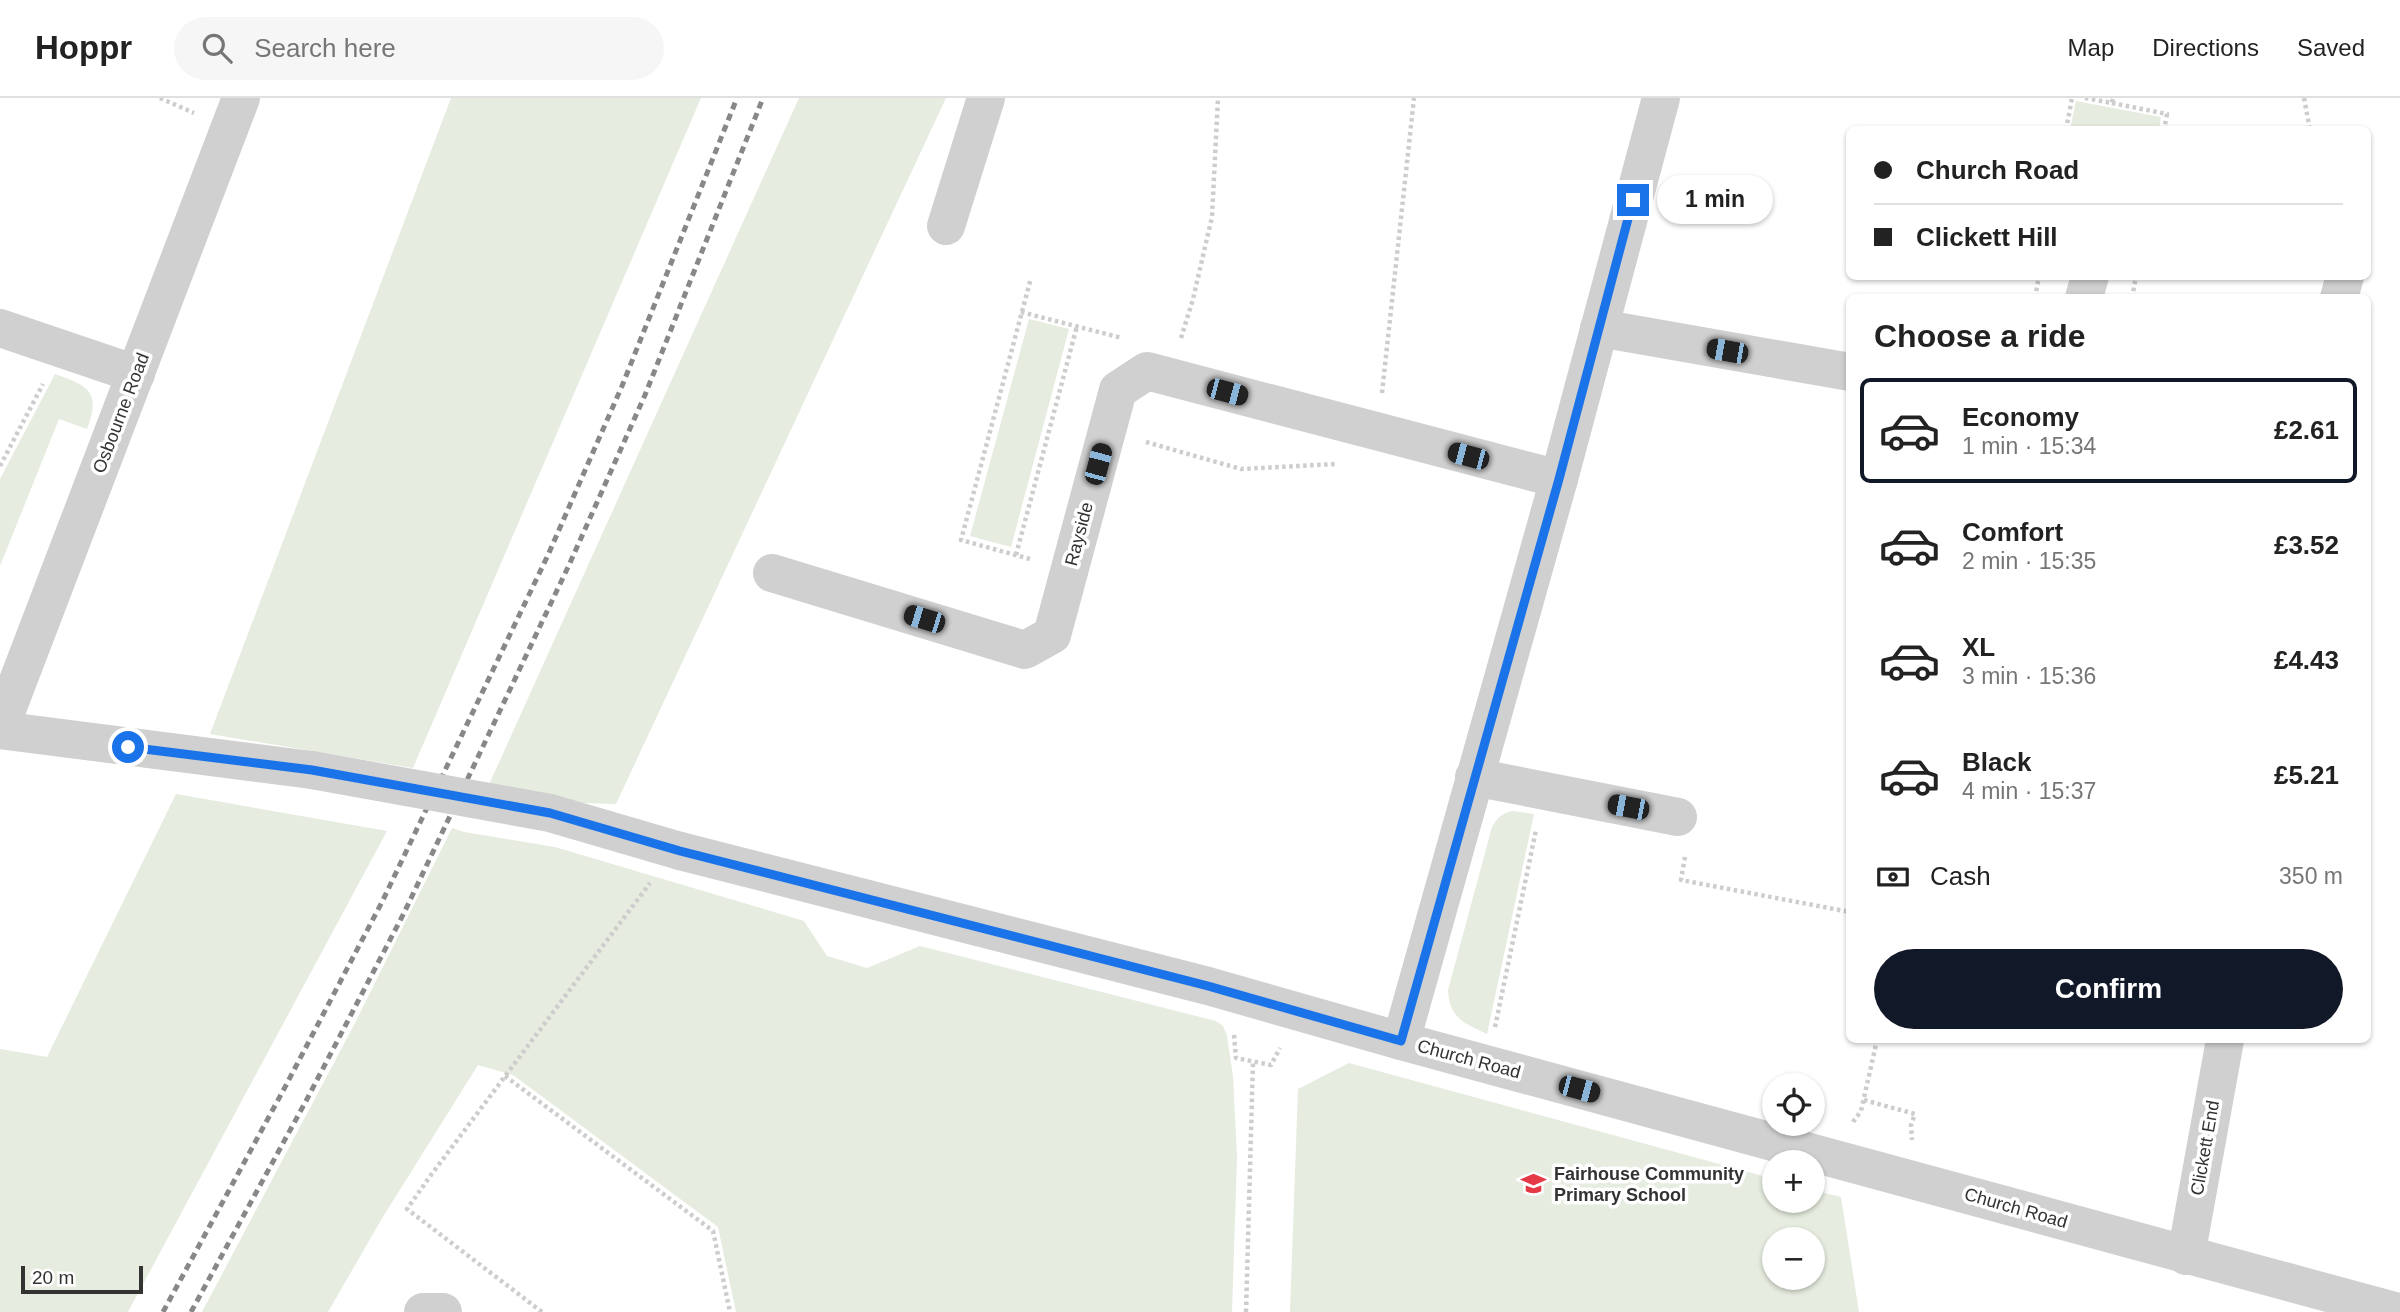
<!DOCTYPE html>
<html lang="en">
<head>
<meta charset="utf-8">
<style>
	:root { --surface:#fff; --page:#f6f6f6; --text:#222; --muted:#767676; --line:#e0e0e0; --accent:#111827 }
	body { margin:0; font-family:Helvetica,sans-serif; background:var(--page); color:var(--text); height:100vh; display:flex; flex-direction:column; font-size:26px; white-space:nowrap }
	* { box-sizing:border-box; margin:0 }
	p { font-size:23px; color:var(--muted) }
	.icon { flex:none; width:38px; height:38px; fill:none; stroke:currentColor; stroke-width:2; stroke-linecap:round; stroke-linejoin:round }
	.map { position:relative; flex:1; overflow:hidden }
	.side { position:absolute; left:1846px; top:196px; width:525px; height:749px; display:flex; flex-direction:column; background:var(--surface); border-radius:10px; box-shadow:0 2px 5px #0004 }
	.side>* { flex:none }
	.top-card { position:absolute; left:1846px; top:28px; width:525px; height:154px; border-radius:10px; box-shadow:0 2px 5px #0004; display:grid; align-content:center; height:154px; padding:0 28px; background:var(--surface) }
	.fabs { position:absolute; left:1762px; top:975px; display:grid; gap:14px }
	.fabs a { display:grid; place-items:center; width:63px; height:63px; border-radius:50%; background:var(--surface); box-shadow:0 2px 5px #0004; font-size:35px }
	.scale { position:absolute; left:21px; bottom:18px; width:122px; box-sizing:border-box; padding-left:7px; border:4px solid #333; border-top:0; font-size:19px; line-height:24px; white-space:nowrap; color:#333; -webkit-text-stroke:5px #fff; paint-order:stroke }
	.end { position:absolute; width:32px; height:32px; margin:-16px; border:9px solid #1a73e8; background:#fff; box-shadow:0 0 0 4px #fff }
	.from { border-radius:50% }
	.bubble { position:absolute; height:49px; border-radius:24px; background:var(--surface); box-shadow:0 2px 5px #0004; font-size:23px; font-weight:600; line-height:49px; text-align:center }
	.car { position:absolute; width:21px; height:42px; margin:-21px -10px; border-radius:9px; box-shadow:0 0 5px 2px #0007; background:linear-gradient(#222 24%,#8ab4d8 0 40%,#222 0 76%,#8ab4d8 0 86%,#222 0) }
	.top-card b { display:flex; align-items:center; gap:24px; height:66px; font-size:26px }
	.top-card b+b { border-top:2px solid var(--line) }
	.top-card i { width:18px; height:18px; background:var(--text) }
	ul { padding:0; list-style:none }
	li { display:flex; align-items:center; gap:21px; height:105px; margin:0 14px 10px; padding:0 14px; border:4px solid transparent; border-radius:10px }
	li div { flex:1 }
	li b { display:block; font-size:26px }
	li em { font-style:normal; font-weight:600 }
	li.on { border-color:var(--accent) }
	li>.icon { width:63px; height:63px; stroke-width:1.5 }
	h2 { padding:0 28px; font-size:32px; line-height:84px }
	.pay { display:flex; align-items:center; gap:18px; height:77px; padding:0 28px; font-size:26px }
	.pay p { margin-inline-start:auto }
	.action { display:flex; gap:14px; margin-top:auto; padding:14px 28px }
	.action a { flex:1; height:80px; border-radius:42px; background:var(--accent); color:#fff; font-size:28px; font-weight:600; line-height:80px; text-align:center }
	header { display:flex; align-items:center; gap:42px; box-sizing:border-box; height:98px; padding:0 35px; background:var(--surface); border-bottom:2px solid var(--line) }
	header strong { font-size:33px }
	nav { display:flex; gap:38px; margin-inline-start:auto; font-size:24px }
	.search { width:490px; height:63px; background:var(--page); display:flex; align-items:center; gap:18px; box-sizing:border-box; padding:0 24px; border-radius:38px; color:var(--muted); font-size:26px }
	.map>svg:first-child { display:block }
	.green { fill:#e6ecdf; fill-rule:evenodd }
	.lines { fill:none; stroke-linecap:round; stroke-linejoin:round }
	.path { stroke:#cdcdcd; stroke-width:4.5; stroke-dasharray:3.5 3.5; stroke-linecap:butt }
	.minor { stroke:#d0d0d0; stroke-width:38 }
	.rail { stroke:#888; stroke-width:5; stroke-dasharray:7 5; stroke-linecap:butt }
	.minor-bridge { stroke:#d0d0d0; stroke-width:38 }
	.route { stroke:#1a73e8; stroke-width:9 }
	.labels { text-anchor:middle; stroke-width:7; stroke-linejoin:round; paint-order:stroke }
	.street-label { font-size:18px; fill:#333; stroke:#fff }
	.poi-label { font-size:18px; font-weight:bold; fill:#333; stroke:#fff; text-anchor:start }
</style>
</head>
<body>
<header>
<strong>Hoppr</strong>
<div class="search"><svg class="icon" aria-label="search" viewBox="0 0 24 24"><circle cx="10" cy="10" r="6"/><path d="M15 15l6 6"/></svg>Search here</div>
<nav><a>Map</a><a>Directions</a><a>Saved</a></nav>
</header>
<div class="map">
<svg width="2400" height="1214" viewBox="0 0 2400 1214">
	<rect width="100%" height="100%" fill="#fff"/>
	<g class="green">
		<polygon points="451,0 701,0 413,670 210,636"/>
		<polygon points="799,0 946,0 616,706 482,702"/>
		<polygon points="2076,3 2161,19 2159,31 2070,31"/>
		<polygon points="1029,221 1069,231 1011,449 970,438"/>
		<path d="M55,276C89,288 101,294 87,331L59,321L0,468V381Z"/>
		<polygon points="176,696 387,733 128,1214 0,1214 0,951 47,959"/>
		<path d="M1513,713L1534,716L1487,936C1464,925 1450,921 1448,892L1492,729C1498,719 1502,715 1513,713Z"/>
		<polygon points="452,730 464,734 555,749 804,823 827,858 867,870 920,848 1216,923 1223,928 1227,938 1233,978 1237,1059 1232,1214 736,1214 718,1129 513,977 478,967 381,1122 328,1214 202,1214 356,923"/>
		<path d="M1349,965L1774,1081V1102H1813V1092L1841,1099L1859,1214H1290L1298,991ZM1774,1141H1813V1180H1774Z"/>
	</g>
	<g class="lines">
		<g class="path">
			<polyline points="160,0 194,15"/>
			<polyline points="2085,0 2112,5 2113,0"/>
			<polyline points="2304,0 2310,32"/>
			<polyline points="2112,5 2167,16 2164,32"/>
			<polyline points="2066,32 2072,0"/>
			<polyline points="2035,200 2039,178"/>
			<polyline points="2132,200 2136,178"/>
			<polyline points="1021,214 1122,240"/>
			<polyline points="1181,240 1193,201 1212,119 1218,0"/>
			<polyline points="1382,295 1414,0"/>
			<polyline points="1146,344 1241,371 1336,366"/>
			<polyline points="0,368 43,286"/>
			<polyline points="1016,457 1077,228"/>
			<polyline points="1030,461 961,442 1031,180"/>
			<polyline points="1685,759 1681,782 1850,814"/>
			<polyline points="1495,929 1536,732"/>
			<polyline points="1234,937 1236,960 1271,967 1280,950"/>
			<polyline points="505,978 713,1133 730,1214"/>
			<polyline points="1864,1002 1915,1016 1911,1027 1912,1042"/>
			<polyline points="1853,1024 1861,1013 1877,942"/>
			<polyline points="542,1214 407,1111 431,1077 650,785"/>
			<polyline points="1246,1214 1253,964"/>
		</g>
		<g class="minor">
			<polyline points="946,128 986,0"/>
			<polyline points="2084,200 2090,178"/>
			<polyline points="2339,200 2345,178"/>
			<polyline points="0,230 136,276"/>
			<polyline points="1599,230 1850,274"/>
			<polyline points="772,475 1025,552 1052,537 1118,292 1147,273 1559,381"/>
			<polyline points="0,630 241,0"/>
			<polyline points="0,632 312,672"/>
			<polyline points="1474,679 1678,719"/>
			<polyline points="680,753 1208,888 1401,943 2398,1214"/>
			<polyline points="1401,943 1559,381 1661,0"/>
			<polyline points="2186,1158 2225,942"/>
			<polyline points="423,1214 443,1214"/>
		</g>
		<g class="rail">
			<polyline points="163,1214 284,991 382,804 548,457 622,288 737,0"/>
			<polyline points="191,1214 306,1003 404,815 569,467 645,297 763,0"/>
		</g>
		<polyline class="minor-bridge" points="312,672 550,715 680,753"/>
	</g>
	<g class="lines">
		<polyline class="route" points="128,649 312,672 550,715 680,753 1208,888 1401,943 1559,381 1633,102"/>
	</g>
	<defs>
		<symbol id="school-bare" viewBox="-9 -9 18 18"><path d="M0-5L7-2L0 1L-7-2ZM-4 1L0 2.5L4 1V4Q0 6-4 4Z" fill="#e63946" stroke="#fff" stroke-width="2.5" paint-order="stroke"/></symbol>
	</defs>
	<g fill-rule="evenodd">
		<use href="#school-bare" x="1516" y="1068" width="35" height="35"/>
	</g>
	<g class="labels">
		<g class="street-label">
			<text transform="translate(121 315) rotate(-69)" y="6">Osbourne Road</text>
			<text transform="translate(1079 436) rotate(-75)" y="6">Rayside</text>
			<text transform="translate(1469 961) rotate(15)" y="6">Church Road</text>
			<text transform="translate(2205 1050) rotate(-80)" y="6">Clickett End</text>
			<text transform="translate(2016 1110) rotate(16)" y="6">Church Road</text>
		</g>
		<g class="poi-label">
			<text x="1554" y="1082">Fairhouse Community<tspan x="1554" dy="21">Primary School</tspan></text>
		</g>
	</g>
</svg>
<div class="fabs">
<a><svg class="icon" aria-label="locate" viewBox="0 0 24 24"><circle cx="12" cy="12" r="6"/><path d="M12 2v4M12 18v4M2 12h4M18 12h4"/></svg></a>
<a>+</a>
<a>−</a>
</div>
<div class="scale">20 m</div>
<i class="end from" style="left:128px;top:649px"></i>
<i class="end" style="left:1633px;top:102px"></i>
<div class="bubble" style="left:1657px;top:77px;width:116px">1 min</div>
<i class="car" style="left:1727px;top:253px;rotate:280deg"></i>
<i class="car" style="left:1227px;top:294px;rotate:105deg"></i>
<i class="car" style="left:1468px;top:358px;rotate:285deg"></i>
<i class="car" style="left:1098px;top:366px;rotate:15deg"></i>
<i class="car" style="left:924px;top:521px;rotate:287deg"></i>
<i class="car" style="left:1628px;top:709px;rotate:281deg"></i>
<i class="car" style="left:1579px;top:991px;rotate:105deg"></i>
<div class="top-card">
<b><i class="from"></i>Church Road</b>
<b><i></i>Clickett Hill</b>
</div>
<section class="side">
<h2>Choose a ride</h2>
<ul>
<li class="on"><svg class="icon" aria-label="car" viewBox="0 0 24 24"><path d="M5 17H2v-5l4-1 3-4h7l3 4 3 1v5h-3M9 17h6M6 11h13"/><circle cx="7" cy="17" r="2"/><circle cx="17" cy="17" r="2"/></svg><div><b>Economy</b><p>1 min · 15:34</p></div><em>£2.61</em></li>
<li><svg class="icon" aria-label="car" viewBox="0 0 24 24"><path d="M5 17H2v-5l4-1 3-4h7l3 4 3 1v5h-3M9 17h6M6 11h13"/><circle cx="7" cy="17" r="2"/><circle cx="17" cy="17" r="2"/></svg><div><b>Comfort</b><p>2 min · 15:35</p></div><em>£3.52</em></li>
<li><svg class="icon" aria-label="car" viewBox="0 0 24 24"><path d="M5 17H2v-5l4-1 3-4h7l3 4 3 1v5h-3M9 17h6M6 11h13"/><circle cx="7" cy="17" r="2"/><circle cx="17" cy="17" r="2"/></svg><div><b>XL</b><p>3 min · 15:36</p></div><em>£4.43</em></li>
<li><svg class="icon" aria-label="car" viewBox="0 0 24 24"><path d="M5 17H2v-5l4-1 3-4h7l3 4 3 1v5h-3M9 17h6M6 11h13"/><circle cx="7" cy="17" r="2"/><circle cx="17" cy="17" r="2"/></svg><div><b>Black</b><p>4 min · 15:37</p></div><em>£5.21</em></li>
</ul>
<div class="pay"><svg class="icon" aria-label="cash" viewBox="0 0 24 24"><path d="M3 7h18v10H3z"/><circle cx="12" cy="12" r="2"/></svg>Cash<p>350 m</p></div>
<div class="action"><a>Confirm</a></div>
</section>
</div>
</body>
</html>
